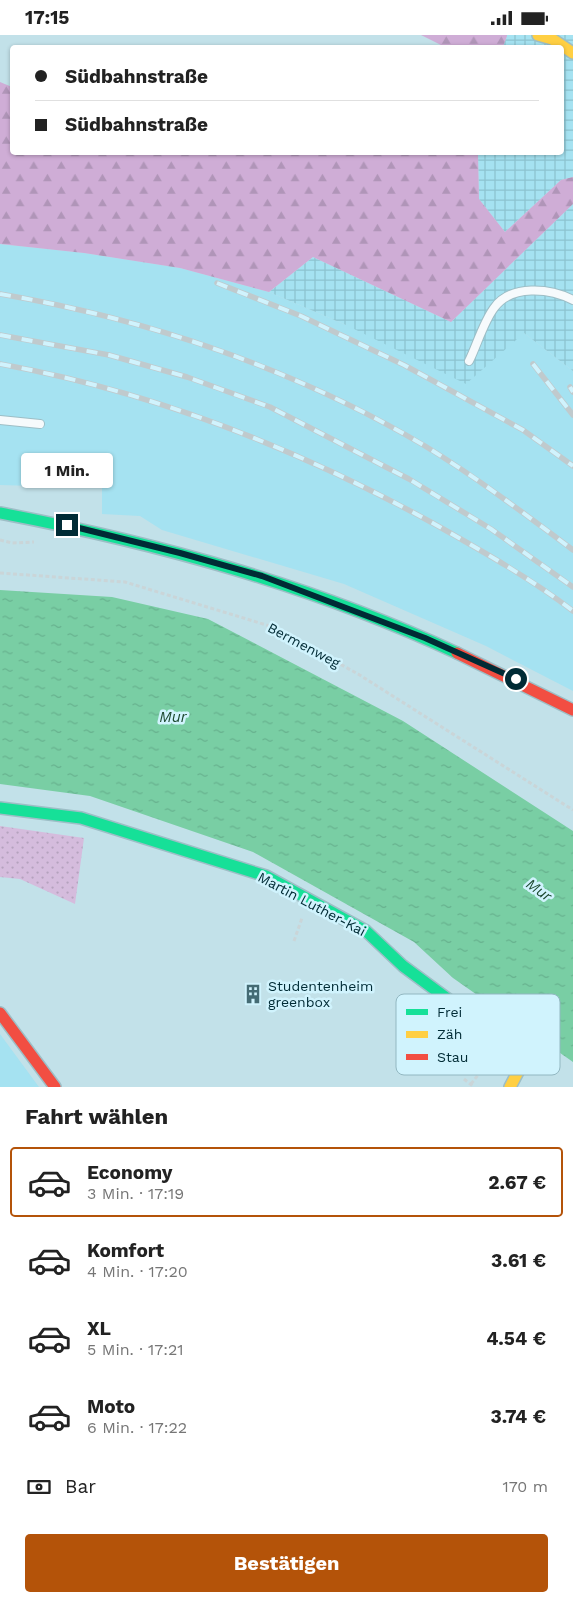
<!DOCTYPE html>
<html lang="de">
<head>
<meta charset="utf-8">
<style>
	:root { --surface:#fff; --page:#f2f2f2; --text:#222; --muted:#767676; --line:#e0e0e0; --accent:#b45309 }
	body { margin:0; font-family:"Work Sans",sans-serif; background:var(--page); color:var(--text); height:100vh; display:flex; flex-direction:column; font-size:19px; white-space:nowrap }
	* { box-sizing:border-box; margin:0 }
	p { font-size:16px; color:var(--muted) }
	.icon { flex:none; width:28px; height:28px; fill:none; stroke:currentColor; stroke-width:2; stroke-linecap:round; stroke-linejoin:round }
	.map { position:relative; height:1052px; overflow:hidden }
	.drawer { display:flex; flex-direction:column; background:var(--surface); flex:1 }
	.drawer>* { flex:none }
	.banner { position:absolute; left:10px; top:10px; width:554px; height:110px; border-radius:5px; box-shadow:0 1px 4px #0004; display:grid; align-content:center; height:110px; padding:0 25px; background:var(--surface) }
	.end { position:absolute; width:22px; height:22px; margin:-11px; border:6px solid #002b35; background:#fff; box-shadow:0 0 0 2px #fff }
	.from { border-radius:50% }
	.bubble { position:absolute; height:35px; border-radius:5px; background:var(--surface); box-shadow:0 1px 4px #0004; font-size:16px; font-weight:700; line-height:35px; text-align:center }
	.banner b { display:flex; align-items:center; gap:18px; height:48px; font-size:19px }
	.banner b+b { border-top:1px solid var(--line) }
	.banner i { width:12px; height:12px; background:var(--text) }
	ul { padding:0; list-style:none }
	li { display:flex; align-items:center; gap:15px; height:70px; margin:0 10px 8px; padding:0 15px; border:2px solid transparent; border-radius:5px }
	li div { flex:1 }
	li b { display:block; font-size:19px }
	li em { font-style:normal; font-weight:700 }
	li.on { border-color:var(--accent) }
	li>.icon { width:45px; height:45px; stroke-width:1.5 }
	h2 { padding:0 25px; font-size:22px; line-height:60px }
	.pay { display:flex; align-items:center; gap:12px; height:55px; padding:0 25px; font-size:19px }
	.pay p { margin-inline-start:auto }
	.action { display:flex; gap:10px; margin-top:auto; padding:10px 25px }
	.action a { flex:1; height:58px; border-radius:5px; background:var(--accent); color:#fff; font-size:20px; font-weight:700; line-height:58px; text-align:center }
	.status { display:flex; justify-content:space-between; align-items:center; height:35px; padding:0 25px; background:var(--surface); direction:ltr }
	.status svg { height:14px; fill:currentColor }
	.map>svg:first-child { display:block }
	.built { fill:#a5e2f1 }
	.industrial { fill:url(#industrial-grid) }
	.forest { fill:url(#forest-firs) }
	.park { fill:url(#park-dots) }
	.water { fill:url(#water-ripples) }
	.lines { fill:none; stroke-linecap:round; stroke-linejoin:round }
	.lane-casing { stroke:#9dbec6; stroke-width:10 }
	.fast-casing { stroke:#9dbec6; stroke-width:14 }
	.slow-casing { stroke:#9dbec6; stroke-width:14 }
	.jam-casing { stroke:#9dbec6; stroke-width:14 }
	.path { stroke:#cad5d8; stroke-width:3; stroke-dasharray:4 2.5; stroke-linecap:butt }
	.lane { stroke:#f6fafc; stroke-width:8 }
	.fast { stroke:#16e098; stroke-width:11 }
	.slow { stroke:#ffcf43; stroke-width:11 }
	.jam { stroke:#f24e42; stroke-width:11 }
	.rail-casing { stroke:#c0cacd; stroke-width:5.5 }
	.rail { stroke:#d0f3fd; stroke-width:4; stroke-dasharray:11; stroke-linecap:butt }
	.route { stroke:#002b35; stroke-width:6 }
	.labels { text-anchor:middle; stroke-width:5; stroke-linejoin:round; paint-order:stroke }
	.street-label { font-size:14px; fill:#002b35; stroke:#d0f3fd }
	.poi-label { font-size:14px; fill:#002b35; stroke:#d0f3fd; text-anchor:start }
	.water-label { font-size:15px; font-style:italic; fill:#1b472e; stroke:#d0f3fd }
	.key { fill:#d0f3fd; stroke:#92b7c1; stroke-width:1 }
	.key-label { font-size:14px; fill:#002b35 }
</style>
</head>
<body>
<div class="status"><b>17:15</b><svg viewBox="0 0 49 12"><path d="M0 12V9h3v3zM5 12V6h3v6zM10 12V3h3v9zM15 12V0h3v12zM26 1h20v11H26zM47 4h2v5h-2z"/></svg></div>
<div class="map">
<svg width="573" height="1052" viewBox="0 0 573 1052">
	<defs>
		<pattern id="industrial-grid" width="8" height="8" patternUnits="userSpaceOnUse" patternTransform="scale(1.25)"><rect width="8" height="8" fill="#a5e2f1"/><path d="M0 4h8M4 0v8" fill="none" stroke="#8cc2cf"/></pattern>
		<pattern id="forest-firs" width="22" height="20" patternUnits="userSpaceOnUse" patternTransform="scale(1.25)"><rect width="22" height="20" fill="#cfadd6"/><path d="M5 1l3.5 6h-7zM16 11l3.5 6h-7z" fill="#b095b8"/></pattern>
		<pattern id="park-dots" width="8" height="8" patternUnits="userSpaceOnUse" patternTransform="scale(1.25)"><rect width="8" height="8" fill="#d5bcdd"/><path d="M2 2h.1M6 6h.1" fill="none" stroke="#b5a2be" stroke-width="1.8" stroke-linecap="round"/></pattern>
		<pattern id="water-ripples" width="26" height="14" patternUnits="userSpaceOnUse" patternTransform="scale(1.25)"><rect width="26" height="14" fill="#79cea4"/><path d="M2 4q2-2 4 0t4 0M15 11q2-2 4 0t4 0" fill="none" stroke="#67b18e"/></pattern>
	</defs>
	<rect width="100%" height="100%" fill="#c2e1e9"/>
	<g class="built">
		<polygon points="0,209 84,218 180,233 269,257 346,290 524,298 573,336 573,656 486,611 344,549 162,495 140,481 102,479 102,453 0,450"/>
		<polygon points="0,999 39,1052 0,1052"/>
	</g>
	<g class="industrial">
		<polygon points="507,0 573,0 573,142 561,145 505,197 479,164 478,118 561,118 561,12 503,12"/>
		<polygon points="573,169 573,336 524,298 466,349 346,290 269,257 313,222 451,287"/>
	</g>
	<g class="forest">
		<polygon points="421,0 507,0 507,1 503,12 441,12 441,10"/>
		<polygon points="0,47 12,52 12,118 478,118 479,164 505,197 561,145 573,142 573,169 451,287 313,222 269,257 180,233 84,218 0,209"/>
	</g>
	<polygon class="park" points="0,791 84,803 75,869 20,844 0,842"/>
	<polygon class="water" points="0,555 112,562 208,584 403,686 573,796 573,1027 453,943 414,907 253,817 90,761 0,749"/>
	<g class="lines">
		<defs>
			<g id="lane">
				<path d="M469,326C477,310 483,288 494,273C511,249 550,253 573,265"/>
				<polyline points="0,385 40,389"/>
			</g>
			<g id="fast">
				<path d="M0,478C157,508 311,550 457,618"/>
				<polyline points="0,773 81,783 266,841 366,896 403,931 449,965"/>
			</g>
			<g id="slow">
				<polyline points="538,0 552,4 573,18"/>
				<polyline points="449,965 513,1013 520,1033 510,1052"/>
			</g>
			<g id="jam">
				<polyline points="457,618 573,675"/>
				<polyline points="0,978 55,1052"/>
			</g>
		</defs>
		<use href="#lane" class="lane-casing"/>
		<use href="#fast" class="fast-casing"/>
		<use href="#slow" class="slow-casing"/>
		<use href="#jam" class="jam-casing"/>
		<g class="path">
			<polyline points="0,505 12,508 34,507"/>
			<polyline points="0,538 125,547 273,592 358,639 573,775"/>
			<polyline points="294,906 302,883"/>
			<polyline points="464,1044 474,1052"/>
			<polyline points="471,1049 492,1022"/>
		</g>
		<use href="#lane" class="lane"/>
		<use href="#fast" class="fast"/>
		<use href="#slow" class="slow"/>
		<use href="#jam" class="jam"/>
		<defs>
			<g id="rail">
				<polyline points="217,248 301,281 404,330 523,395 573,431"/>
				<path d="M0,259C148,284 295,334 425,411C476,442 525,479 573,515"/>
				<polyline points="0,300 109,320 187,342 270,372 409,444 491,494 573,552"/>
				<path d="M0,329C155,357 301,415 438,491C482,516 533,545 573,576"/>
				<polyline points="533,329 573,380"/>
				<polyline points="570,352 573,357"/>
			</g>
		</defs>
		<use href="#rail" class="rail-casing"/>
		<use href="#rail" class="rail"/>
	</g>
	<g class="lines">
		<polyline class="route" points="67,490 180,518 262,541 425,603 516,644"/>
	</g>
	<defs>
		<symbol id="building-bare" viewBox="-9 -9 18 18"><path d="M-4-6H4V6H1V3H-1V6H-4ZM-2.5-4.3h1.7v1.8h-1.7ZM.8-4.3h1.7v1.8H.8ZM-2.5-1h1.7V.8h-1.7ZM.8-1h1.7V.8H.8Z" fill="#446b74" stroke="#d0f3fd" stroke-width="2.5" paint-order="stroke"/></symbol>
	</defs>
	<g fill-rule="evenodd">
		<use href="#building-bare" x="239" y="945" width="28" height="28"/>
	</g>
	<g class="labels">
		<g class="street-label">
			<text transform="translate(304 610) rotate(28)" y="5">Bermenweg</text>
			<text transform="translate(312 869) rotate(28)" y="5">Martin Luther-Kai</text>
		</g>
		<g class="poi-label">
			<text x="268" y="956">Studentenheim<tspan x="268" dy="16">greenbox</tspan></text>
		</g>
		<g class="water-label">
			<text x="173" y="687">Mur</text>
			<text transform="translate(539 855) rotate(35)" y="5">Mur</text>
		</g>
	</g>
	<rect x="396" y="959" width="164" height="81" rx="8" class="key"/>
	<rect x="406" y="974" width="22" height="6" fill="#16e098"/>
	<rect x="406" y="996" width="22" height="7" fill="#ffcf43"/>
	<rect x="406" y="1019" width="22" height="6" fill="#f24e42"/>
	<g class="key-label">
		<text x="437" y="982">Frei</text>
		<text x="437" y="1004">Zäh</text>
		<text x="437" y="1027">Stau</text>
	</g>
</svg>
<i class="end from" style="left:516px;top:644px"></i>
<i class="end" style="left:67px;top:490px"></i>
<div class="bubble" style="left:21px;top:418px;width:92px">1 Min.</div>
<div class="banner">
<b><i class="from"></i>Südbahnstraße</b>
<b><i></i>Südbahnstraße</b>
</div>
</div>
<section class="drawer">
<h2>Fahrt wählen</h2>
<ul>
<li class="on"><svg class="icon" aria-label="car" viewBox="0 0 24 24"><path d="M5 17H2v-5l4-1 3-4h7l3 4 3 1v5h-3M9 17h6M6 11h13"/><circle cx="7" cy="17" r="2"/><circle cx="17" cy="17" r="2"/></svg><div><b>Economy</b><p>3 Min. · 17:19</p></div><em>2.67 €</em></li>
<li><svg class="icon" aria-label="car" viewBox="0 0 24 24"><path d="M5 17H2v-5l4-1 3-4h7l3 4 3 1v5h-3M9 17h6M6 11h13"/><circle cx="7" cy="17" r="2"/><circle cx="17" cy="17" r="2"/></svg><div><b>Komfort</b><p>4 Min. · 17:20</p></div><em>3.61 €</em></li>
<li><svg class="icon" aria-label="car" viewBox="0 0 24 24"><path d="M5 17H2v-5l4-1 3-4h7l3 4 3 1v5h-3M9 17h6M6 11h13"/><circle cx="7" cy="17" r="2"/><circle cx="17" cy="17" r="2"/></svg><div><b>XL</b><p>5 Min. · 17:21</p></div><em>4.54 €</em></li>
<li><svg class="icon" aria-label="car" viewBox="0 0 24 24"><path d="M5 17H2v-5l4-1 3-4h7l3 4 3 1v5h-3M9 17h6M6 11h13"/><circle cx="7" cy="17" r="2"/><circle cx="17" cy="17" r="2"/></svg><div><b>Moto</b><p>6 Min. · 17:22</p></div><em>3.74 €</em></li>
</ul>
<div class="pay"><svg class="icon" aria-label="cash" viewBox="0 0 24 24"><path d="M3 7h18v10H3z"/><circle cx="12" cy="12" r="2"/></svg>Bar<p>170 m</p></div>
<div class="action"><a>Bestätigen</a></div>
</section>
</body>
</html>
